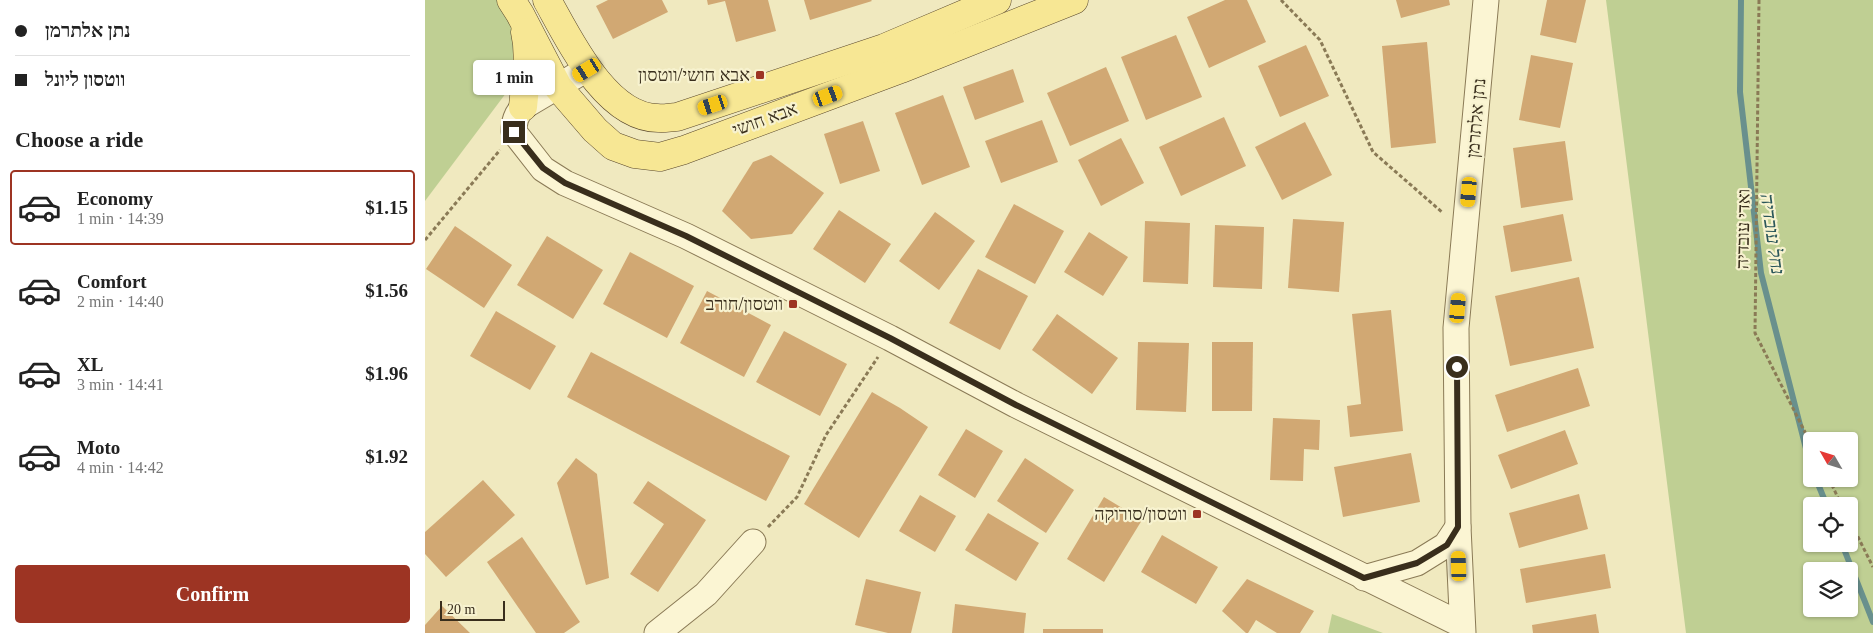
<!DOCTYPE html>
<html lang="en">
<head>
<meta charset="utf-8">
<style>
	:root { --surface:#fff; --page:#f2f2f2; --text:#222; --muted:#767676; --line:#e0e0e0; --accent:#9d3423 }
	body { margin:0; font-family:"Times New Roman",Heebo,serif; background:var(--page); color:var(--text); height:100vh; display:flex; flex-direction:column; font-size:19px; white-space:nowrap }
	* { box-sizing:border-box; margin:0 }
	p { font-size:16px; color:var(--muted) }
	.icon { flex:none; width:28px; height:28px; fill:none; stroke:currentColor; stroke-width:2; stroke-linecap:round; stroke-linejoin:round }
	.map { position:relative; flex:1; overflow:hidden }
	.sheet { display:flex; flex-direction:column; background:var(--surface); width:425px }
	.sheet>* { flex:none }
	.guide { display:grid; align-content:center; height:110px; padding:0 15px; background:var(--surface) }
	.needle { width:32px; rotate:309deg }
	.fabs { position:absolute; left:1378px; top:432px; display:grid; gap:10px }
	.fabs a { display:grid; place-items:center; width:55px; height:55px; border-radius:5px; background:var(--surface); box-shadow:0 1px 4px #0004; font-size:25px }
	.scale { position:absolute; left:15px; bottom:12px; width:65px; box-sizing:border-box; padding-left:5px; border:2px solid #392e1c; border-top:0; font-size:14px; line-height:18px; white-space:nowrap; color:#392e1c; -webkit-text-stroke:4px #f7f2cf; paint-order:stroke }
	.end { position:absolute; width:22px; height:22px; margin:-11px; border:6px solid #392e1c; background:#fff; box-shadow:0 0 0 2px #fff }
	.from { border-radius:50% }
	.bubble { position:absolute; height:35px; border-radius:5px; background:var(--surface); box-shadow:0 1px 4px #0004; font-size:16px; font-weight:800; line-height:35px; text-align:center }
	.car { position:absolute; width:15px; height:30px; margin:-15px -8px; border-radius:6px; box-shadow:0 0 4px 1px #0007; background:linear-gradient(#f5c518 24%,#345 0 40%,#f5c518 0 76%,#345 0 86%,#f5c518 0) }
	.guide b { display:flex; align-items:center; gap:18px; height:48px; font-size:19px }
	.guide b+b { border-top:1px solid var(--line) }
	.guide i { width:12px; height:12px; background:var(--text) }
	ul { padding:0; list-style:none }
	li { display:flex; align-items:center; gap:15px; height:75px; margin:0 10px 8px; padding:0 5px; border:2px solid transparent; border-radius:5px }
	li div { flex:1 }
	li b { display:block; font-size:19px }
	li em { font-style:normal; font-weight:800 }
	li.on { border-color:var(--accent) }
	li>.icon { width:45px; height:45px; stroke-width:1.5 }
	h2 { padding:0 15px; font-size:22px; line-height:60px }
	.button { display:flex; gap:10px; margin-top:auto; padding:10px 15px }
	.button a { flex:1; height:58px; border-radius:5px; background:var(--accent); color:#fff; font-size:20px; font-weight:800; line-height:58px; text-align:center }
	main { display:flex; flex:1; min-height:0 }
	.map>svg:first-child { display:block }
	.green { fill:#bfcf93; fill-rule:evenodd }
	.lines { fill:none; stroke-linecap:round; stroke-linejoin:round }
	.stream { stroke:#69908d; stroke-width:6 }
	.building { fill:#d1a873 }
	.street-casing { stroke:#8a7a56; stroke-width:27 }
	.primary-casing { stroke:#58462b; stroke-width:29 }
	.path { stroke:#8a7a56; stroke-width:3; stroke-dasharray:4 2.5; stroke-linecap:butt }
	.street { stroke:#fbf5d3; stroke-width:25 }
	.primary { stroke:#f7e794; stroke-width:28 }
	.route { stroke:#392e1c; stroke-width:6 }
	.poi-dot { fill:#9d3423; stroke:#f7f2cf; stroke-width:2 }
	.labels { text-anchor:middle; stroke-width:4.5; stroke-linejoin:round; paint-order:stroke }
	.poi-label { font-size:18px; fill:#392e1c; stroke:#f7f2cf; text-anchor:end }
	.street-label { font-size:18px; fill:#392e1c; stroke:#f7f2cf }
	.water-label { font-size:19px; font-style:italic; fill:#2a565a; stroke:#f7f2cf }
</style>
</head>
<body>
<main>
<section class="sheet">
<div class="guide">
<b><i class="from"></i>נתן אלתרמן</b>
<b><i></i>ווטסון ליונל</b>
</div>
<h2>Choose a ride</h2>
<ul>
<li class="on"><svg class="icon" aria-label="car" viewBox="0 0 24 24"><path d="M5 17H2v-5l4-1 3-4h7l3 4 3 1v5h-3M9 17h6M6 11h13"/><circle cx="7" cy="17" r="2"/><circle cx="17" cy="17" r="2"/></svg><div><b>Economy</b><p>1 min · 14:39</p></div><em>$1.15</em></li>
<li><svg class="icon" aria-label="car" viewBox="0 0 24 24"><path d="M5 17H2v-5l4-1 3-4h7l3 4 3 1v5h-3M9 17h6M6 11h13"/><circle cx="7" cy="17" r="2"/><circle cx="17" cy="17" r="2"/></svg><div><b>Comfort</b><p>2 min · 14:40</p></div><em>$1.56</em></li>
<li><svg class="icon" aria-label="car" viewBox="0 0 24 24"><path d="M5 17H2v-5l4-1 3-4h7l3 4 3 1v5h-3M9 17h6M6 11h13"/><circle cx="7" cy="17" r="2"/><circle cx="17" cy="17" r="2"/></svg><div><b>XL</b><p>3 min · 14:41</p></div><em>$1.96</em></li>
<li><svg class="icon" aria-label="car" viewBox="0 0 24 24"><path d="M5 17H2v-5l4-1 3-4h7l3 4 3 1v5h-3M9 17h6M6 11h13"/><circle cx="7" cy="17" r="2"/><circle cx="17" cy="17" r="2"/></svg><div><b>Moto</b><p>4 min · 14:42</p></div><em>$1.92</em></li>
</ul>
<div class="button"><a>Confirm</a></div>
</section>
<div class="map">
<svg width="1448" height="633" viewBox="0 0 1448 633">
	<rect width="100%" height="100%" fill="#f0e9bf"/>
	<g class="green">
		<polygon points="0,0 72,0 86,15 93,47 87,85 0,201"/>
		<path d="M1181,0H1448V633H1261ZM1424,441V479H1386V441ZM1424,506V544H1386V506ZM1424,571V609H1386V571Z"/>
		<polygon points="907,614 958,633 903,633"/>
	</g>
	<g class="lines">
		<g class="stream">
			<polyline points="1316,0 1315,92 1336,273 1386,468"/>
			<polyline points="1391,479 1402,506"/>
			<polyline points="1417,544 1448,622"/>
		</g>
	</g>
	<g class="building">
		<polygon points="183,0 237,0 243,12 188,39 171,6"/>
		<polygon points="282,0 343,0 351,31 311,42 300,1 283,5"/>
		<polygon points="379,0 446,0 447,1 385,20"/>
		<polygon points="800,0 822,0 841,42 784,68 762,17"/>
		<polygon points="971,0 1024,0 1025,5 976,18"/>
		<polygon points="1122,0 1161,0 1151,43 1115,35"/>
		<polygon points="751,35 777,97 721,120 696,57"/>
		<polygon points="1002,42 1011,143 966,148 957,46"/>
		<polygon points="881,45 904,96 855,117 833,66"/>
		<polygon points="1106,55 1148,63 1135,128 1094,120"/>
		<polygon points="681,67 704,121 645,146 622,93"/>
		<polygon points="588,69 599,102 550,120 538,87"/>
		<polygon points="518,95 545,167 497,185 470,113"/>
		<polygon points="799,117 821,166 756,196 734,147"/>
		<polygon points="617,120 633,162 576,183 560,141"/>
		<polygon points="438,121 455,171 415,184 399,134"/>
		<polygon points="880,122 907,175 857,200 830,147"/>
		<polygon points="696,138 719,183 676,206 653,160"/>
		<polygon points="1140,141 1148,200 1096,208 1088,148"/>
		<polygon points="346,155 399,193 367,234 326,239 297,211 328,162"/>
		<polygon points="589,204 639,231 610,284 560,257"/>
		<polygon points="414,210 466,244 440,283 388,249"/>
		<polygon points="510,212 550,241 514,290 474,261"/>
		<polygon points="1138,214 1147,261 1086,272 1078,226"/>
		<polygon points="868,219 919,222 914,292 863,288"/>
		<polygon points="720,221 765,223 763,284 718,282"/>
		<polygon points="790,225 839,227 837,289 788,287"/>
		<polygon points="30,226 87,265 59,308 1,269"/>
		<polygon points="664,232 703,257 678,296 639,272"/>
		<polygon points="122,236 178,270 148,319 92,285"/>
		<polygon points="205,252 269,286 242,338 178,304"/>
		<polygon points="553,269 603,296 575,350 524,323"/>
		<polygon points="1154,277 1169,348 1085,366 1070,296"/>
		<polygon points="282,291 346,325 319,377 255,343"/>
		<polygon points="966,310 978,431 925,437 922,406 936,404 927,314"/>
		<polygon points="71,311 131,346 105,390 45,356"/>
		<polygon points="632,314 693,358 667,394 607,350"/>
		<polygon points="359,331 422,364 395,416 331,382"/>
		<polygon points="713,342 764,343 761,412 711,410"/>
		<polygon points="787,342 828,342 827,411 787,411"/>
		<polygon points="166,352 365,456 341,501 142,397"/>
		<polygon points="1153,368 1165,406 1082,432 1070,395"/>
		<polygon points="447,392 475,408 503,427 434,538 379,504"/>
		<polygon points="848,418 895,420 894,450 879,449 878,481 845,480"/>
		<polygon points="541,429 578,451 550,498 513,475"/>
		<polygon points="1140,430 1153,464 1086,489 1073,455"/>
		<polygon points="986,453 995,502 918,517 909,467"/>
		<polygon points="151,458 172,474 184,578 161,585 132,483"/>
		<polygon points="600,458 649,490 621,533 572,501"/>
		<polygon points="58,480 90,515 21,577 0,554 0,532"/>
		<polygon points="223,481 281,520 233,592 205,574 239,524 208,503"/>
		<polygon points="1154,494 1163,529 1094,548 1084,513"/>
		<polygon points="495,495 531,516 510,552 474,531"/>
		<polygon points="679,497 717,520 679,582 642,559"/>
		<polygon points="563,513 614,543 591,581 540,550"/>
		<polygon points="737,535 793,567 771,604 716,572"/>
		<polygon points="97,537 155,622 139,633 111,633 62,562"/>
		<polygon points="1180,554 1186,588 1101,603 1095,569"/>
		<polygon points="441,579 496,592 486,633 463,633 430,625"/>
		<polygon points="822,579 889,611 875,633 852,633 831,620 823,633 821,633 797,611"/>
		<polygon points="530,604 601,613 599,633 527,633"/>
		<polygon points="17,606 45,633 0,633 0,625"/>
		<polygon points="1171,614 1174,633 1108,633 1107,625"/>
		<rect x="618" y="629" width="60" height="4"/>
	</g>
	<g class="lines">
		<defs>
			<g id="street">
				<path d="M162,69L98,107C91,115 89,121 89,132L118,169L140,183L261,236L465,338L591,405L1037,625"/>
				<polyline points="939,578 992,563 1021,545 1033,527"/>
				<polyline points="232,633 281,594 328,542"/>
				<polyline points="1038,633 1033,527 1031,328 1061,0"/>
			</g>
			<g id="primary">
				<polyline points="86,0 95,14 133,87 170,130 188,146 210,154 235,157 259,150 476,69 649,0"/>
				<path d="M122,0C144,39 181,118 233,118C239,119 246,117 252,117L459,48L572,0"/>
				<path d="M98,107C100,82 106,57 100,32"/>
			</g>
		</defs>
		<use href="#street" class="street-casing"/>
		<use href="#primary" class="primary-casing"/>
		<g class="path">
			<polyline points="856,0 895,40 948,152 1018,213"/>
			<polyline points="1334,0 1330,333 1386,444"/>
			<polyline points="0,240 75,150"/>
			<polyline points="1404,479 1417,506"/>
			<polyline points="1424,519 1448,567"/>
			<polyline points="343,527 372,497 401,435 453,357"/>
		</g>
		<use href="#street" class="street"/>
		<use href="#primary" class="primary"/>
	</g>
	<g class="lines">
		<polyline class="route" points="89,132 118,168 140,183 261,236 465,338 591,405 939,578 992,563 1022,545 1033,527 1032,367"/>
	</g>
	<g class="poi-dot">
		<rect x="330" y="70" width="10" height="10" rx="2.5"/>
		<rect x="363" y="299" width="10" height="10" rx="2.5"/>
		<rect x="767" y="509" width="10" height="10" rx="2.5"/>
	</g>
	<g class="labels">
		<g class="poi-label">
			<text x="325" y="81">אבא חושי/ווטסון</text>
			<text x="358" y="310">ווטסון/חורב</text>
			<text x="762" y="520">ווטסון/סורוקה</text>
		</g>
		<g class="street-label">
			<text transform="translate(1051 118) rotate(-85)" y="6">נתן אלתרמן</text>
			<text transform="translate(340 119) rotate(-20)" y="6">אבא חושי</text>
			<text transform="translate(1318 229) rotate(-89)" y="6">ואדי עובדיה</text>
		</g>
		<g class="water-label">
			<text transform="translate(1348 234) rotate(82)" y="7">נחל עובדיה</text>
		</g>
	</g>
</svg>
<div class="fabs">
<a><svg class="needle" viewBox="-14 -14 28 28"><path d="M0-13l5 13h-10z" fill="#e53935"/><path d="M0 13l5-13h-10z" fill="#767676"/></svg></a>
<a><svg class="icon" aria-label="locate" viewBox="0 0 24 24"><circle cx="12" cy="12" r="6"/><path d="M12 2v4M12 18v4M2 12h4M18 12h4"/></svg></a>
<a><svg class="icon" aria-label="layers" viewBox="0 0 24 24"><path d="M12 4l9 5-9 5-9-5zM3 14l9 5 9-5"/></svg></a>
</div>
<div class="scale">20 m</div>
<i class="end from" style="left:1032px;top:367px"></i>
<i class="end" style="left:89px;top:132px"></i>
<div class="bubble" style="left:48px;top:60px;width:82px">1 min</div>
<i class="car" style="left:162px;top:70px;rotate:239deg"></i>
<i class="car" style="left:403px;top:96px;rotate:70deg"></i>
<i class="car" style="left:288px;top:105px;rotate:252deg"></i>
<i class="car" style="left:1044px;top:192px;rotate:185deg"></i>
<i class="car" style="left:1033px;top:308px;rotate:5deg"></i>
<i class="car" style="left:1034px;top:566px;rotate:358deg"></i>
</div>
</main>
</body>
</html>
